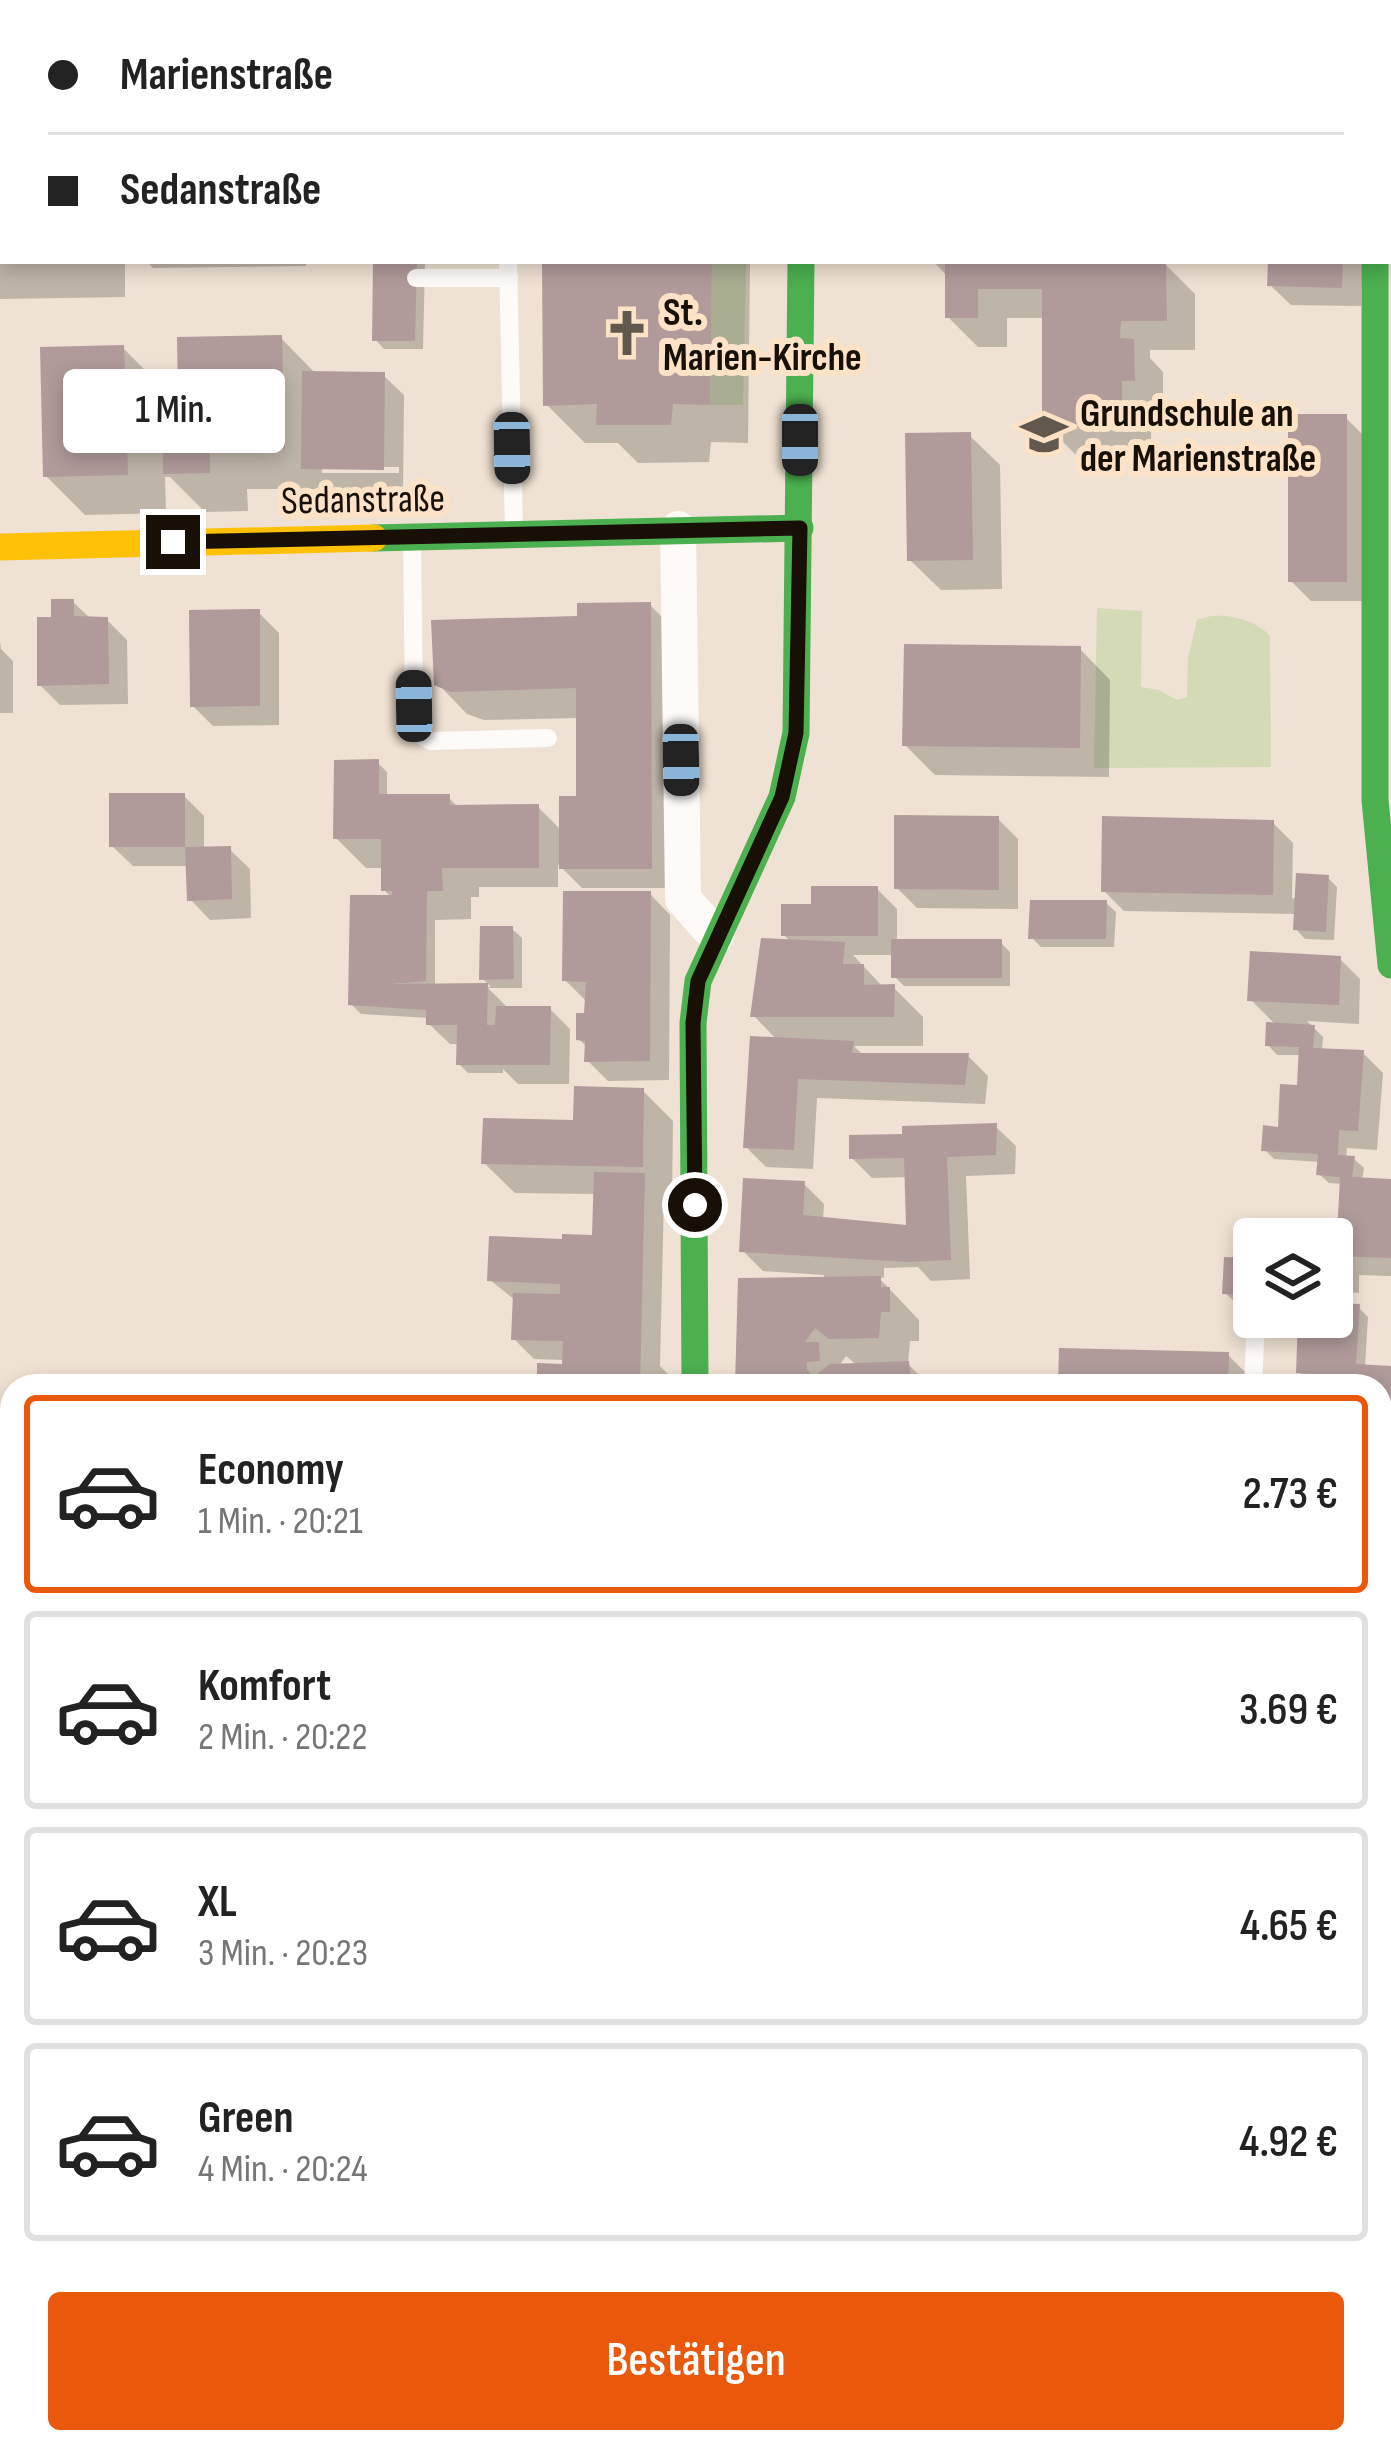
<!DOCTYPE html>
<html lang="de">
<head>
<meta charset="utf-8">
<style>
	:root { --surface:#fff; --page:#f6f6f6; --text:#222; --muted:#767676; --line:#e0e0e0; --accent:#ea580c }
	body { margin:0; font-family:"Sofia Sans Condensed",sans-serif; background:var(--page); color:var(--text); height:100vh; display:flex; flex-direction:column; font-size:45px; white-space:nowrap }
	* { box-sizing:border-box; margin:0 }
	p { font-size:39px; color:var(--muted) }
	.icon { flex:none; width:66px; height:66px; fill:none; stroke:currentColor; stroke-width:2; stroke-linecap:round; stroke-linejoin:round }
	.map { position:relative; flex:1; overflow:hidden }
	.sheet { position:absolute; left:0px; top:1374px; width:1392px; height:1080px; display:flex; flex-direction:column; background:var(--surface); border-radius:36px 36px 0 0; box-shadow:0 6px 18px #0003 }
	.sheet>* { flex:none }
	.top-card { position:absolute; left:0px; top:0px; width:1392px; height:264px; box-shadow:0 6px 18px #0003; display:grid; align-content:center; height:264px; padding:0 48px; background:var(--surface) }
	.controls { position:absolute; left:1233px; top:1218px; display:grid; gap:24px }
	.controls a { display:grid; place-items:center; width:120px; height:120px; border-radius:12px; background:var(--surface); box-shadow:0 6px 18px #0003; font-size:60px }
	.end { position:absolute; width:54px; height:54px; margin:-27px; border:15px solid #180f06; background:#fff; box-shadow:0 0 0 6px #fff }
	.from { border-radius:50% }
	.bubble { position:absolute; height:84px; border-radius:12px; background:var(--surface); box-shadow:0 6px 18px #0003; font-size:39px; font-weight:600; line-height:84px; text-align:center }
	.car { position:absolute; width:36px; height:72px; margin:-36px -18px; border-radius:15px; box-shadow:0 0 9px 3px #0007; background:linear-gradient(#222 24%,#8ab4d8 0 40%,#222 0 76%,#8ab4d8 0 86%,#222 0) }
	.top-card b { display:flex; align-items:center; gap:42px; height:114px; font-size:45px }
	.top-card b+b { border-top:3px solid var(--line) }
	.top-card i { width:30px; height:30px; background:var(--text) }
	ul { padding:21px 0 0; list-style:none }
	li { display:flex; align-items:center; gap:36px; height:198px; margin:0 24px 18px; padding:0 24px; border:6px solid var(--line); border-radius:12px }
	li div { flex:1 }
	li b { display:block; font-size:45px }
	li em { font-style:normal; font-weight:600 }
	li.on { border-color:var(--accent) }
	li>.icon { width:108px; height:108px; stroke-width:1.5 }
	.cta { display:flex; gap:24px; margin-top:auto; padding:24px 48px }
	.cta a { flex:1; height:138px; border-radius:12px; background:var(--accent); color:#fff; font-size:48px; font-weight:600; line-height:138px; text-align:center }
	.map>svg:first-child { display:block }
	.green { fill:#d4d9b6 }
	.shadow { fill:#0003; fill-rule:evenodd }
	.building { fill:#b09a9a }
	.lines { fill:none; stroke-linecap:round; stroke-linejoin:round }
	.lane { stroke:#fdfaf8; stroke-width:18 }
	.street { stroke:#fdfaf8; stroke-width:36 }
	.fast { stroke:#4caf50; stroke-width:27 }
	.slow { stroke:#ffc107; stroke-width:27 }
	.jam { stroke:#c62828; stroke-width:27 }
	.route { stroke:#180f06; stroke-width:15 }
	.labels { text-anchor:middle; stroke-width:12; stroke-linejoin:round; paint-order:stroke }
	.poi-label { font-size:39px; font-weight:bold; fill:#180f06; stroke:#fce2c6; text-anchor:start }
	.street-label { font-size:39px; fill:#180f06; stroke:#fce2c6 }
</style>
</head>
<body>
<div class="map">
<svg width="1391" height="2454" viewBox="0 0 1391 2454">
	<rect width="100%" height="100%" fill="#efe1d3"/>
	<g class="green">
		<polygon points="712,261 746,261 743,405 710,405"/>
		<path d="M1097,608L1142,611L1141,687L1159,690L1177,700L1187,697L1188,658L1197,620C1219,610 1254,618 1270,636L1271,767L1094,768Z"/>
	</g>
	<g class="shadow">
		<polygon points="615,0 787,0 787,3"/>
		<polygon points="856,0 1091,0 856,3"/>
		<polygon points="0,140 3,261 125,261 125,297 0,299"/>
		<polygon points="146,261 306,261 306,266 153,268"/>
		<polygon points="376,261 425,261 423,349 384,349 375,339"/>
		<polygon points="545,261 750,261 748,443 711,442 709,462 638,463 618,443 585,443 546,404"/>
		<polygon points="933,261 1165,264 1195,294 1195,350 1150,350 1150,358 1163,372 1163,410 1151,410 1151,454 1075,454 1045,424 1045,318 1007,318 1007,347 978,347 948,317 948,277"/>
		<polygon points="1271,261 1362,261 1361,306 1291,305 1270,285"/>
		<path d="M281,338L317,375H383L404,395L403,489H247L248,511L205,512L170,477H165L166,513L85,515L46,476L123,348L162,387V399H181ZM322,467H399V473H322Z"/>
		<polygon points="1345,417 1366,438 1366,601 1311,601 1291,581"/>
		<polygon points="969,435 1000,465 1002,589 941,590 910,560"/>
		<polygon points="73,602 91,619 107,620 127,640 128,704 60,705 40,685 54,619"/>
		<polygon points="650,605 680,635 671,888 582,888 558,864 558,887 479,887 479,897 471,897 471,919 435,920 435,986 491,987 482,978 512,929 522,938 522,988 488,988 507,1007 550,1009 570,1029 569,1084 518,1084 503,1069 503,1073 468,1073 459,1064 459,1044 450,1044 429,1024 430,1018 361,1014 351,1004 390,896 384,890 384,868 366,868 336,838 377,762 387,772 387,797 448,797 459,808 538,807 562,831 579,799 579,718 484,720 467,714 437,683 580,619"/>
		<polygon points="258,612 279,633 279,725 213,726 193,706"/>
		<polygon points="0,642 1,649 13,661 13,713 0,713"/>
		<polygon points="1080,649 1110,680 1109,777 935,775 905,745"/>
		<polygon points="184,796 204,816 204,850 229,849 250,869 251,918 210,920 190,899 189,866 133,866 112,846"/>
		<polygon points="998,819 1018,839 1018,909 917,908 897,888"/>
		<polygon points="1273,823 1293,843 1292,899 1328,878 1337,887 1334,940 1305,939 1296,929 1297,914 1124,911 1104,891"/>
		<polygon points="877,889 897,909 897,942 1000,942 1010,952 1010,986 904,986 894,976 894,955 853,955 883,987 893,987 923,1017 923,1046 854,1046 864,1056 968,1056 988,1076 985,1104 817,1098 813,1169 766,1167 746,1147 778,1041 754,1016 792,943 784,935 814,907"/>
		<polygon points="650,894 670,915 669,1080 608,1081 587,1060 588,1048 579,1039 587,1016 585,1000 565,980"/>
		<polygon points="1106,903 1116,912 1114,947 1041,947 1031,937"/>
		<polygon points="1340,959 1360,979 1359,1024 1307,1021 1323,1037 1322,1051 1363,1053 1383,1073 1377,1150 1347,1148 1346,1158 1354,1159 1364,1168 1362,1181 1391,1182 1391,1276 1359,1275 1359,1293 1332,1291 1332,1263 1349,1264 1339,1255 1343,1184 1329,1183 1319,1174 1320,1162 1274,1159 1264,1149 1281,1129 1300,1088 1301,1055 1277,1055 1268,1045 1276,1025 1250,999"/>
		<polygon points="643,1091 673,1121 672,1196 664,1196 660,1366 670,1376 670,1386 473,1386 540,1384 565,1367 565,1360 534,1359 514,1339 515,1300 490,1280 565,1242 595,1238 596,1194 515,1193 484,1163"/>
		<path d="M995,1126L1016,1146L1015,1174L966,1176L970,1279L931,1281L918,1267L884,1268V1278L878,1277L919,1320V1341H910L908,1364L930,1386H738L824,1280V1275L763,1271L743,1251L804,1184L824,1204L823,1220L910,1232L908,1177L872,1178L852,1158L905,1137ZM846,1356L858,1366H839Z"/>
		<polygon points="1254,1261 1254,1303 1235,1302 1225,1293"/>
		<polygon points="1332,1306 1358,1307 1368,1317 1365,1367 1391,1369 1391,1457 1380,1457 1380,1386 1308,1381 1299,1372 1301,1317 1332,1317"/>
		<polygon points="1228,1355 1248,1375 1248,1386 1061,1386"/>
		<polygon points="1380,1581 1391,1582 1391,1675 1380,1675"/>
		<polygon points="1380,1734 1391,1743 1391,1811 1380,1811"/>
		<polygon points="0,1881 12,1893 12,2108 0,2105"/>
		<polygon points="1380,2043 1391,2049 1391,2392 1380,2431 1384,2179 1380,2179"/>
		<polygon points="0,2240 12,2243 12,2331 9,2330 0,2367"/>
		<polygon points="69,2442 254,2442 250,2454 203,2443 201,2454 66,2454"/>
		<polygon points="260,2442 324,2442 321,2454 257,2454"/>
		<polygon points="404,2442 629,2442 628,2454 403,2454"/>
		<polygon points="1305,2442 1377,2442 1374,2454 1346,2454"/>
	</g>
	<g class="building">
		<polygon points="373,261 417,261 415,341 372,341"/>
		<polygon points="542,261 712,261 710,405 673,404 671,425 596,425 597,404 543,406"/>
		<polygon points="945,261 1166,261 1167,321 1121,321 1120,338 1134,339 1135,381 1122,381 1122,426 1042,425 1042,289 978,289 978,318 945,318"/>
		<polygon points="1268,261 1343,261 1342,288 1267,286"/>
		<polygon points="282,335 285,449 210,451 210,473 163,474 163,438 127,439 128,475 43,477 40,347 124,345 126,397 178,396 177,337"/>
		<polygon points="302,371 385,372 384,470 301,469"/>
		<rect x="1288" y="414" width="59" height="168"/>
		<polygon points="971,432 973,560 907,561 905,433"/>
		<polygon points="51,599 74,599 74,616 108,617 109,684 37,686 37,617 51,617"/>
		<polygon points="651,602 652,869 559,869 559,796 576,796 576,688 451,692 434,685 431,620 577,616 577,603"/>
		<polygon points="260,609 260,706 190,707 189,610"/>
		<polygon points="904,644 1081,646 1080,748 902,746"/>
		<polygon points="379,759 379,794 450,794 450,805 539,804 539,868 442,868 443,891 427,891 426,981 390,984 488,983 487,1025 495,1025 496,1006 551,1006 550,1065 456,1065 457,1025 426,1025 426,1010 348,1005 350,895 392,895 392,891 381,891 381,839 333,839 334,760"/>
		<rect x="109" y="793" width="76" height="54"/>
		<polygon points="894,815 999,816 999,890 894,889"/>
		<polygon points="1102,816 1274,820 1273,895 1101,892"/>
		<polygon points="231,846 232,899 187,901 185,847"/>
		<polygon points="1296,873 1329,875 1326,932 1293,930"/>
		<polygon points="811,886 878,886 878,936 781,936 781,904 811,904"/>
		<polygon points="563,891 651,891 650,1061 584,1062 585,1041 576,1040 576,1013 584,1013 586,982 562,981"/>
		<polygon points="1030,900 1107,900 1106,939 1028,939"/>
		<polygon points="480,926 513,926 514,979 479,980"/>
		<polygon points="761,938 845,942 843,964 864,964 864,985 895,984 894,1017 750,1017"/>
		<rect x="891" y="939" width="111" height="39"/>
		<polygon points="1250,951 1341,956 1339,1005 1247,1001"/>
		<polygon points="1266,1022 1315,1025 1313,1048 1364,1050 1358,1131 1339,1130 1338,1155 1355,1156 1352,1177 1391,1179 1391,1258 1336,1256 1340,1177 1316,1175 1318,1154 1261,1151 1263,1125 1278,1127 1280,1084 1297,1085 1299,1047 1265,1046"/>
		<polygon points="750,1036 854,1041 852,1053 969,1053 965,1085 798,1079 794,1150 743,1148"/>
		<polygon points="574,1086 644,1088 643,1167 481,1164 483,1118 573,1120"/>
		<polygon points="997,1123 996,1155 947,1157 951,1260 908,1262 739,1252 743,1178 805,1181 803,1215 906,1225 904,1158 849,1159 849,1135 902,1134 902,1126"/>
		<polygon points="594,1172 645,1173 640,1386 469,1386 470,1379 537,1380 537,1363 562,1364 563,1341 511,1340 513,1293 560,1294 560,1284 487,1281 489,1236 562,1239 562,1234 592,1235"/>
		<polygon points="1224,1257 1254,1258 1254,1295 1222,1294"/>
		<polygon points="1332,1260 1351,1261 1350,1285 1332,1284"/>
		<polygon points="881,1276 881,1287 890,1287 890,1312 881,1312 879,1338 829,1339 815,1328 805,1342 819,1342 820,1361 807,1362 807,1369 813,1377 830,1364 909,1361 911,1386 735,1386 738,1278"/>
		<polygon points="1332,1303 1360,1304 1356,1364 1391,1366 1391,1439 1380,1439 1380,1386 1339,1386 1340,1375 1296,1373 1298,1317 1332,1317"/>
		<polygon points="1059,1348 1229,1352 1228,1386 1058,1386"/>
		<polygon points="1380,1578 1391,1579 1391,1657 1380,1657"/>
		<polygon points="0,1897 5,1909 12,1910 12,2094 0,2091"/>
		<polygon points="1380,2040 1386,2040 1384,2110 1380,2110"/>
		<polygon points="0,2237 12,2240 12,2318 0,2315"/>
		<polygon points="66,2442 167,2442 164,2454 63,2454"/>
		<polygon points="257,2442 300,2442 297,2454 254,2454"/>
		<polygon points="401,2442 523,2442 520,2454 398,2454"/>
		<polygon points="530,2442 608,2442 607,2454 527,2454"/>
		<polygon points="714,2442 811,2442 852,2453 714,2454"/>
	</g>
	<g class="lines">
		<g class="lane">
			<polyline points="508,261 514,533"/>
			<polyline points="416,278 509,278"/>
			<polyline points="412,541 414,706 422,736 431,741 548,738"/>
			<polyline points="1253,1386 1256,1317"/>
		</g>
		<g class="street">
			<polyline points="1376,3 1376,0"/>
			<polyline points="678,529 683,899 716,936"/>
			<polyline points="1380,1504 1391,1504"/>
			<polyline points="661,2454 662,2442"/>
		</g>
		<g class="fast">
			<polyline points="1375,261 1375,800 1391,965"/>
			<polyline points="374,538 800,528"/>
			<polyline points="695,1386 693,1023 698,981 782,797 796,733 801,261"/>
			<polyline points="0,2156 12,2159"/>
			<polyline points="1113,2442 1158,2454"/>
		</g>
		<polyline class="slow" points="0,547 374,538"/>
		<polyline class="jam" points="803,0 803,3"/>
	</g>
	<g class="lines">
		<polyline class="route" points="173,542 800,528 796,733 782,797 698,981 693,1023 695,1205"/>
	</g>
	<defs>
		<symbol id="church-bare" viewBox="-9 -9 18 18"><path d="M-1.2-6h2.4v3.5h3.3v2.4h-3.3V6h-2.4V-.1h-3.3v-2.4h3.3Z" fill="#63584e" stroke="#fce2c6" stroke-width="2.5" paint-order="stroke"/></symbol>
		<symbol id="school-bare" viewBox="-9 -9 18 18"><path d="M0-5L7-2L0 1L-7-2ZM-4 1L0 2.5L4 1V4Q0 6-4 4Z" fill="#63584e" stroke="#fce2c6" stroke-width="2.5" paint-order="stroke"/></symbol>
	</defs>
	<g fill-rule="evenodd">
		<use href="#church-bare" x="594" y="300" width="66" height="66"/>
		<use href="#school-bare" x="1011" y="401" width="66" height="66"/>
	</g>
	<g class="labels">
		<g class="poi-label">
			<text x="663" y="325">St.<tspan x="663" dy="45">Marien-Kirche</tspan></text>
			<text x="1080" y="426">Grundschule an<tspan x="1080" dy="45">der Marienstraße</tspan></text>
		</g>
		<g class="street-label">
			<text transform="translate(363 498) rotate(-1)" y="14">Sedanstraße</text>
		</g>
	</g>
</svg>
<div class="controls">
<a><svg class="icon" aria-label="layers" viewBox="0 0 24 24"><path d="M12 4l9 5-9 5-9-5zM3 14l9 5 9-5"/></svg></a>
</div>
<i class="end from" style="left:695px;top:1205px"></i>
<i class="end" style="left:173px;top:542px"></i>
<div class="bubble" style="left:63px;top:369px;width:222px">1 Min.</div>
<i class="car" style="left:800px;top:440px;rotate:180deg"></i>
<i class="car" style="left:512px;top:448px;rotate:179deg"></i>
<i class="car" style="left:414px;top:706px;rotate:359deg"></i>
<i class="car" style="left:681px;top:760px;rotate:179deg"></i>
<div class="top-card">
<b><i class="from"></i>Marienstraße</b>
<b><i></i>Sedanstraße</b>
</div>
<section class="sheet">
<ul>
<li class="on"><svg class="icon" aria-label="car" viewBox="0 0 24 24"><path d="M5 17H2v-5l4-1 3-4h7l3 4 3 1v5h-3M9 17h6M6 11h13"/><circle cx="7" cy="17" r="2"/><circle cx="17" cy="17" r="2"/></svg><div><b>Economy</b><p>1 Min. · 20:21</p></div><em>2.73 €</em></li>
<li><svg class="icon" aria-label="car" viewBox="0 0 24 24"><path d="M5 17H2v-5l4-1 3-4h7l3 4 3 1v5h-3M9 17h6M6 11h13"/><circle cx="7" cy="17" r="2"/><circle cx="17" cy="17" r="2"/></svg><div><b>Komfort</b><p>2 Min. · 20:22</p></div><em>3.69 €</em></li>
<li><svg class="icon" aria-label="car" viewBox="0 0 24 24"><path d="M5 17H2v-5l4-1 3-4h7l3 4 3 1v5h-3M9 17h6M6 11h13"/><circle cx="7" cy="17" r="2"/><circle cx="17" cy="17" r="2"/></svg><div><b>XL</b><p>3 Min. · 20:23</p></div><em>4.65 €</em></li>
<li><svg class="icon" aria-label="car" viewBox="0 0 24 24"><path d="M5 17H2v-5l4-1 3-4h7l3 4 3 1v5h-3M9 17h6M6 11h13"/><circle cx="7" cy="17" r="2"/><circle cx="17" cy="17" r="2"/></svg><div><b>Green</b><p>4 Min. · 20:24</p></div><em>4.92 €</em></li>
</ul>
<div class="cta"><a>Bestätigen</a></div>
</section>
</div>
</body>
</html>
